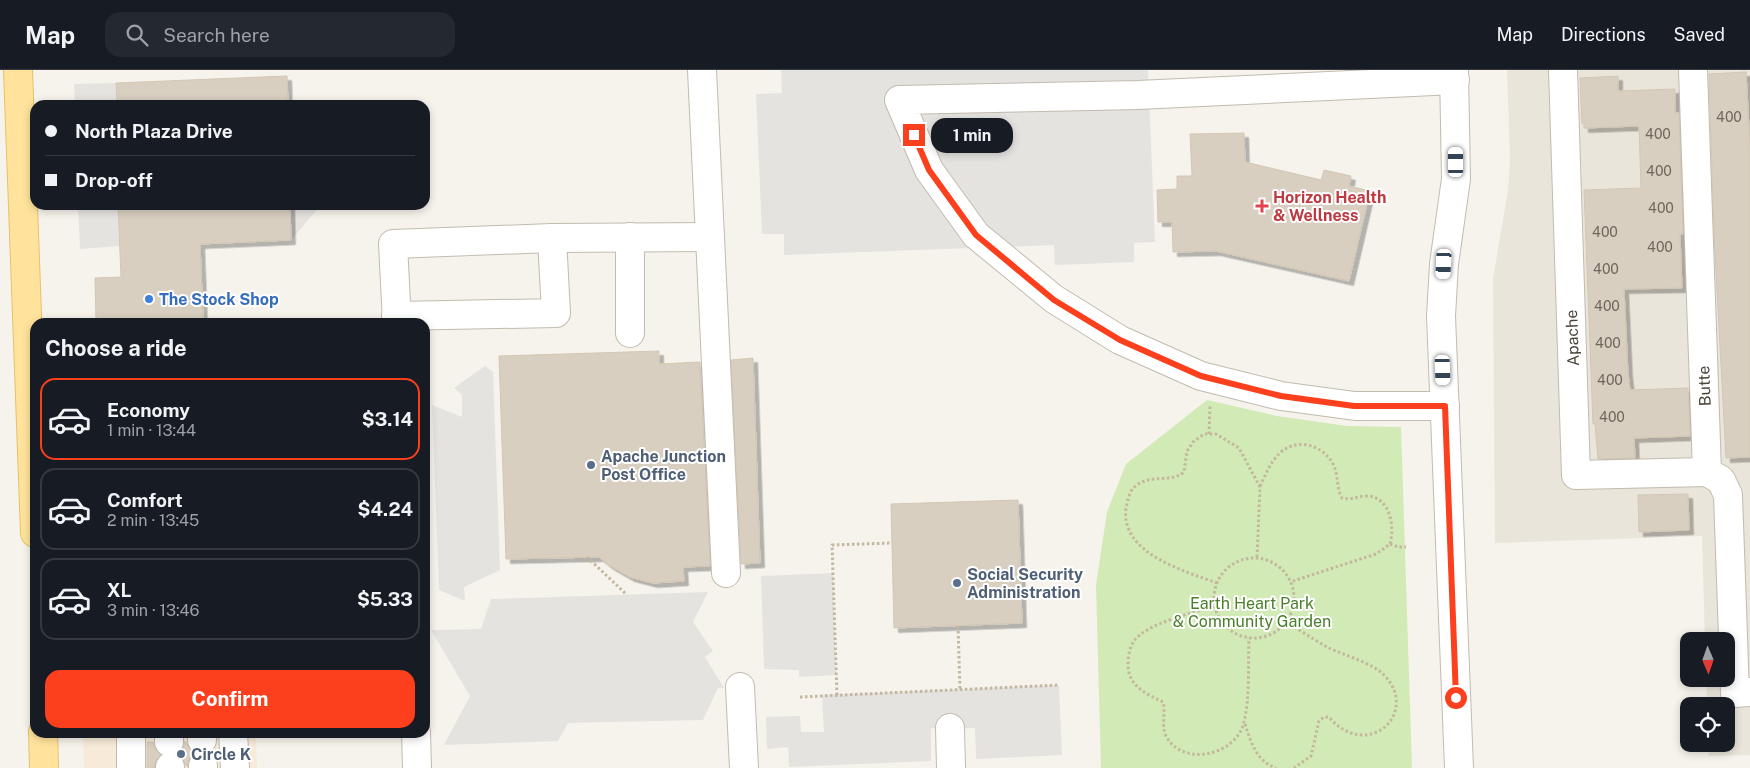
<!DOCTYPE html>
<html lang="en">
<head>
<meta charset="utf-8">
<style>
	:root { --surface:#171b24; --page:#242831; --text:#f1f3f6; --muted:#9ea1a6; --line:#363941; --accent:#fc3f1d }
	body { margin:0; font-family:"Public Sans",sans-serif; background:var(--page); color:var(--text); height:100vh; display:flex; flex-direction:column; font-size:19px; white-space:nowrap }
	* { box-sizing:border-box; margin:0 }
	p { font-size:16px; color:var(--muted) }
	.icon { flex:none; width:28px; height:28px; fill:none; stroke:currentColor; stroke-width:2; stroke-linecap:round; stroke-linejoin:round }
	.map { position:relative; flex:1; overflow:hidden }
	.drawer { position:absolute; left:30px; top:248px; width:400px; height:420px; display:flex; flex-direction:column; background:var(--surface); border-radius:15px; box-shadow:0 2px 8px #0003 }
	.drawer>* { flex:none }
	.banner { position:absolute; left:30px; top:30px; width:400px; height:110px; border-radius:15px; box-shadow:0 2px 8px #0003; display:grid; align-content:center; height:110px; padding:0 15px; background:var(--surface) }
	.needle { width:32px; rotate:178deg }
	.fabs { position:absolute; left:1680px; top:562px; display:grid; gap:10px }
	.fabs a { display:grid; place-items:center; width:55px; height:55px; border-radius:10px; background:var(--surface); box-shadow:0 2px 8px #0003; font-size:25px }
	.end { position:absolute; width:22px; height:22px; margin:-11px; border:6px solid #fc3f1d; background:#fff; box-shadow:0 0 0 2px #fff }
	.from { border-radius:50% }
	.bubble { position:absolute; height:35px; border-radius:15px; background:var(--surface); box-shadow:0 2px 8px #0003; font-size:16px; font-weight:700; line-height:35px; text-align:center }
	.car { position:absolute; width:15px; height:30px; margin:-15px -8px; border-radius:6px; box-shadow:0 0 4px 1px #0007; background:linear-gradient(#fff 24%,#345 0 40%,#fff 0 76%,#345 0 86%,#fff 0) }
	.banner b { display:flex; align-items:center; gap:18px; height:48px; font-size:19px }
	.banner b+b { border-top:1px solid var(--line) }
	.banner i { width:12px; height:12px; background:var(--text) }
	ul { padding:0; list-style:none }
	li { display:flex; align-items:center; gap:15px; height:82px; margin:0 10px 8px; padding:0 5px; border:2px solid var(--line); border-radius:15px }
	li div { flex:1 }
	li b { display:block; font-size:19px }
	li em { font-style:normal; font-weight:700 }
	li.on { border-color:var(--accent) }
	li>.icon { width:45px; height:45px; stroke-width:1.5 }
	h2 { padding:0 15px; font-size:22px; line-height:60px }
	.primary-button { display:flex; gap:10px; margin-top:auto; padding:10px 15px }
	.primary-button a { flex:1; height:58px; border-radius:15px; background:var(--accent); color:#fff; font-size:20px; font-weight:700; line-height:58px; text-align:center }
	header { display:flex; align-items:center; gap:30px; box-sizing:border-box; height:70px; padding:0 25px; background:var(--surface); border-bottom:1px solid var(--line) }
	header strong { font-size:24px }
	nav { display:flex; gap:28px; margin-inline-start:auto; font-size:18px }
	.search { width:350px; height:45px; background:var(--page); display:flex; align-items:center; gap:12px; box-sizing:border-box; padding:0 18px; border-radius:15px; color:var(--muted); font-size:19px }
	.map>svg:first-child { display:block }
	.residential { fill:#eae5da }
	.commercial { fill:#f7ead8 }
	.green { fill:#d2eab5 }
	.parking { fill:#e5e3e0 }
	.building { fill:#d8cfc1; stroke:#d3c7b4; filter:url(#shadow) }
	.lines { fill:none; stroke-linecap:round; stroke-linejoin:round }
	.minor-casing { stroke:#c2bbae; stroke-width:30 }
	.major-casing { stroke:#e6c16a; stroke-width:30 }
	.path { stroke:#c4b79f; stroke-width:3; stroke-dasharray:2.5 2.5; stroke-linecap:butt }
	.minor { stroke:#fff; stroke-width:28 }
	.major { stroke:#ffe39c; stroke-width:28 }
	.route { stroke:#fc3f1d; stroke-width:6 }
	.health-dot { fill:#e0444e; stroke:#fff; stroke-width:2 }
	.shop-dot { fill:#3f7fe0; stroke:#fff; stroke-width:2 }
	.service-dot { fill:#5c6f8a; stroke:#fff; stroke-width:2 }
	.labels { text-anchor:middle; stroke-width:4; stroke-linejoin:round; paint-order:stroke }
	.number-label { font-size:14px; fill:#6e675b }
	.health-label { font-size:16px; font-weight:bold; fill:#be3a42; stroke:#fff; text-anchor:start }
	.shop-label { font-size:16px; font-weight:bold; fill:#366cbe; stroke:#fff; text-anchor:start }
	.street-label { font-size:16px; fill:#4b4439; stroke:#fff }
	.service-label { font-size:16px; font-weight:bold; fill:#4e5e75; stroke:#fff; text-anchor:start }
	.park-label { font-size:16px; fill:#4a7f2a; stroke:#fff }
</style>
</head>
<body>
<header>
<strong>Map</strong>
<div class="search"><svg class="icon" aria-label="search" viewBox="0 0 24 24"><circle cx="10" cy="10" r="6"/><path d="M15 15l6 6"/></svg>Search here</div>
<nav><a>Map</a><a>Directions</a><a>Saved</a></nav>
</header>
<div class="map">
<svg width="1750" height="698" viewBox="0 0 1750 698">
	<defs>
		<filter id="shadow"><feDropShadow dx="4.5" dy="4.5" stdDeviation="0" flood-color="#0004"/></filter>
	</defs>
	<rect width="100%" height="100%" fill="#f6f3ec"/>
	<polygon class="residential" points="1507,0 1750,0 1750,685 1709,686 1708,674 1726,674 1726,636 1707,636 1706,609 1726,609 1726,571 1705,571 1702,466 1495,473 1493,209 1508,120 1510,89"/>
	<polygon class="commercial" points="83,663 256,663 257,698 84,698"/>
	<polygon class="green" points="1207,330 1277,346 1347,356 1401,357 1412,698 1101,698 1096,515 1107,442 1126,394"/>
	<g class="parking">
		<polygon points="781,0 1148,0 1155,172 1134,173 1134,192 1055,195 1054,175 784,185 784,164 762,164 756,24 782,23"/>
		<polygon points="116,13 117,35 75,35 74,14"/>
		<polygon points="78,135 118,135 119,176 80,179"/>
		<polygon points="290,135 321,135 291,170"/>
		<polygon points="485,296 493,302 500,500 464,517 465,531 439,520 432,335 462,347 462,325 454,318"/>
		<polygon points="833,503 836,605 799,607 799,600 764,599 761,506"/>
		<polygon points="708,522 693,552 713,581 705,587 724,618 718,618 703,650 568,653 558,671 444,675 470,626 431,560 481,559 491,529"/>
		<polygon points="1059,615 1062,685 976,689 975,658 931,658 931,691 789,697 788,677 767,679 766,647 800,646 801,662 824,662 822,625"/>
	</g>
	<g class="building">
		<polygon points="1746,2 1750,77 1750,387 1726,388 1714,164 1709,4"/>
		<polygon points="287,6 288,35 117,35 116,13"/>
		<polygon points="1618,6 1618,21 1675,19 1675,43 1679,43 1683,164 1680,164 1682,218 1624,219 1628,303 1630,320 1688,318 1690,366 1634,368 1635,388 1598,389 1595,354 1593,354 1584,120 1641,118 1639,56 1584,58 1584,53 1582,54 1580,8"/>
		<polygon points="1244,63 1245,92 1321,110 1324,100 1351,106 1349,116 1370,121 1349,211 1216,181 1173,182 1172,152 1158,152 1157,120 1177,119 1177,106 1192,106 1190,64"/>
		<polygon points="118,135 290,135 291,170 200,174 203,249 96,252 95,208 121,207"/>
		<polygon points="659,281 659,294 700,292 710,496 683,497 684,511 653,513 630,507 609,495 599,487 506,489 499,286"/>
		<polygon points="753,288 760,493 741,494 731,290"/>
		<polygon points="1688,424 1689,460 1639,462 1638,425"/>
		<polygon points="1018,430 1022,553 894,558 891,434"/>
		<polygon points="185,671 194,683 189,689 187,697 178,684 183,679"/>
		<polygon points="147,672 153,672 155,679 161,685 156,690 154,698 147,698"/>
	</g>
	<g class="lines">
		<defs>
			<g id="minor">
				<polyline points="702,0 726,503"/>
				<polyline points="1454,0 1456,109 1444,194 1441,246 1459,698"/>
				<polyline points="1563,0 1576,405 1707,402"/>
				<polyline points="1693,0 1707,402 1721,410 1728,425 1735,623 1750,622"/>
				<polyline points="630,167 630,263"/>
				<polyline points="396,246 556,243 552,168"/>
				<polyline points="397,252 393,174 552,168 710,167"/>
				<polyline points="1445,336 1355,336 1281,326 1201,306 1120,270 1054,229 976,165 929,100 899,30 1138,25 1455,10"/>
				<polyline points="740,617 744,698"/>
				<polyline points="950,658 951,698"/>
				<polyline points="131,662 131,698"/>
				<polyline points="169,662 169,672"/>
				<polyline points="202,662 202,670"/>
				<polyline points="233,662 235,698"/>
				<polyline points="416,662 417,698"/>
				<polyline points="203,696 203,698"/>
				<polyline points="170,697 170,698"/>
			</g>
			<g id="major">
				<polyline points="18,0 35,463"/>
				<polyline points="43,662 44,698"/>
			</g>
		</defs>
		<use href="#minor" class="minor-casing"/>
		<use href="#major" class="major-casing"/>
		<g class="path">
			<polyline points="1209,364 1210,335"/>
			<path d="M1260,416C1265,406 1271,391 1280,383C1297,367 1323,375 1333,394C1339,405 1336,418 1342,428C1350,430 1356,427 1365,426C1390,425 1395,456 1390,474L1376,484L1290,512"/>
			<polyline points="1390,474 1398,477 1406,477"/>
			<polyline points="587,487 627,525"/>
			<circle cx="1254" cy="528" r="40"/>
			<path d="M1217,513C1185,501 1120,484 1126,438C1128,430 1129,420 1137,415C1151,404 1172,413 1184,402L1187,381L1193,372L1204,364H1216L1239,378L1260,417L1257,488"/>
			<path d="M1214,536C1193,543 1147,553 1134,571C1129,578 1128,588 1128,596C1129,617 1147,624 1163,632C1166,643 1161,656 1166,666C1183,698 1237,685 1244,652C1250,628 1248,593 1249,568"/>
			<path d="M1286,552C1300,560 1314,570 1329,578C1344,585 1374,594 1384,605C1421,643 1367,692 1329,647H1324L1319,651L1311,686L1294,698"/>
			<polyline points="958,556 960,619"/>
			<polyline points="837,625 832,475 892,473"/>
			<polyline points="800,627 1059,615"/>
			<path d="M1245,654C1251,672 1256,691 1276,698"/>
		</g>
		<use href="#minor" class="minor"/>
		<use href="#major" class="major"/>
	</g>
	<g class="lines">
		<polyline class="route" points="914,65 929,100 976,165 1054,230 1120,270 1201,306 1281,326 1354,336 1445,336 1456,628"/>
	</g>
	<path class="health-dot" d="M1259.5 128.5h5v5h5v5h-5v5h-5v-5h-5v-5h5z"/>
	<circle class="shop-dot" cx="149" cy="229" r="5"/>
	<g class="service-dot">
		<circle cx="591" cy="395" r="5"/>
		<circle cx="957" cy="513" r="5"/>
		<circle cx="181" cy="684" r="5"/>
	</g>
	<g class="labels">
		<g class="number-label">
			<text x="1729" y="52">400</text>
			<text x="1658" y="69">400</text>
			<text x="1659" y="106">400</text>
			<text x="1661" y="143">400</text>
			<text x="1605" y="167">400</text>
			<text x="1660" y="182">400</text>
			<text x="1606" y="204">400</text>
			<text x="1607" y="241">400</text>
			<text x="1608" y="278">400</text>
			<text x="1610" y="315">400</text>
			<text x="1612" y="352">400</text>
		</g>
		<g class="health-label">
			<text x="1273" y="133">Horizon Health<tspan x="1273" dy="18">&amp; Wellness</tspan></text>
		</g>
		<g class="shop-label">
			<text x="159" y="235">The Stock Shop</text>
		</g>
		<g class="street-label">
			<text transform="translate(1572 268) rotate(-92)" y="6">Apache</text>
			<text transform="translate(1704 316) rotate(-92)" y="6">Butte</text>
		</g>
		<g class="service-label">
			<text x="601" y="392">Apache Junction<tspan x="601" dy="18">Post Office</tspan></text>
			<text x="967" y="510">Social Security<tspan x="967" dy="18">Administration</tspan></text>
			<text x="191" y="690">Circle K</text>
		</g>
		<g class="park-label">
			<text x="1252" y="539">Earth Heart Park<tspan x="1252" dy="18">&amp; Community Garden</tspan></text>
		</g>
	</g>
</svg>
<div class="fabs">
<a><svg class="needle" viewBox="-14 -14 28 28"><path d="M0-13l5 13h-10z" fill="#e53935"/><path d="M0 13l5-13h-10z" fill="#9ea1a6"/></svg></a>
<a><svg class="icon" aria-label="locate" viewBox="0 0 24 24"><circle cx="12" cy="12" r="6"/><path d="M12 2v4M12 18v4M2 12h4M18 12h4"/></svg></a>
</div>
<i class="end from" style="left:1456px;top:628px"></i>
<i class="end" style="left:914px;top:65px"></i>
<div class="bubble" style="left:931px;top:48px;width:82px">1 min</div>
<i class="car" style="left:1456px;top:92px;rotate:0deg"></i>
<i class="car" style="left:1444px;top:194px;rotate:183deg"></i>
<i class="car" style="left:1443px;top:300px;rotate:178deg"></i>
<div class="banner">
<b><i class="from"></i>North Plaza Drive</b>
<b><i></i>Drop-off</b>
</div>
<section class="drawer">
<h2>Choose a ride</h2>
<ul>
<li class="on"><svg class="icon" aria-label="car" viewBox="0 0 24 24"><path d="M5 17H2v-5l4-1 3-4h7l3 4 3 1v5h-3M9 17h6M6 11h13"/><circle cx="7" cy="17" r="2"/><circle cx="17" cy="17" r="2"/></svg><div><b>Economy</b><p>1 min · 13:44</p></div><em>$3.14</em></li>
<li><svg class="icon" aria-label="car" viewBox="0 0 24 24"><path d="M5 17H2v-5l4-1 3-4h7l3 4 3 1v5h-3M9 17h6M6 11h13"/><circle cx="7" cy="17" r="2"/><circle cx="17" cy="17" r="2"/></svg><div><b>Comfort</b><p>2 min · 13:45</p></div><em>$4.24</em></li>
<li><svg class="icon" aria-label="car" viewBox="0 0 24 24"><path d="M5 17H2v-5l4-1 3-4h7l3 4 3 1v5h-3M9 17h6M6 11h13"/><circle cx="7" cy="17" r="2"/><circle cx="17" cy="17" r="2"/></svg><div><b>XL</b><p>3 min · 13:46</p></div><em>$5.33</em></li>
</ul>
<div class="primary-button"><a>Confirm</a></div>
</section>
</div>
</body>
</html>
